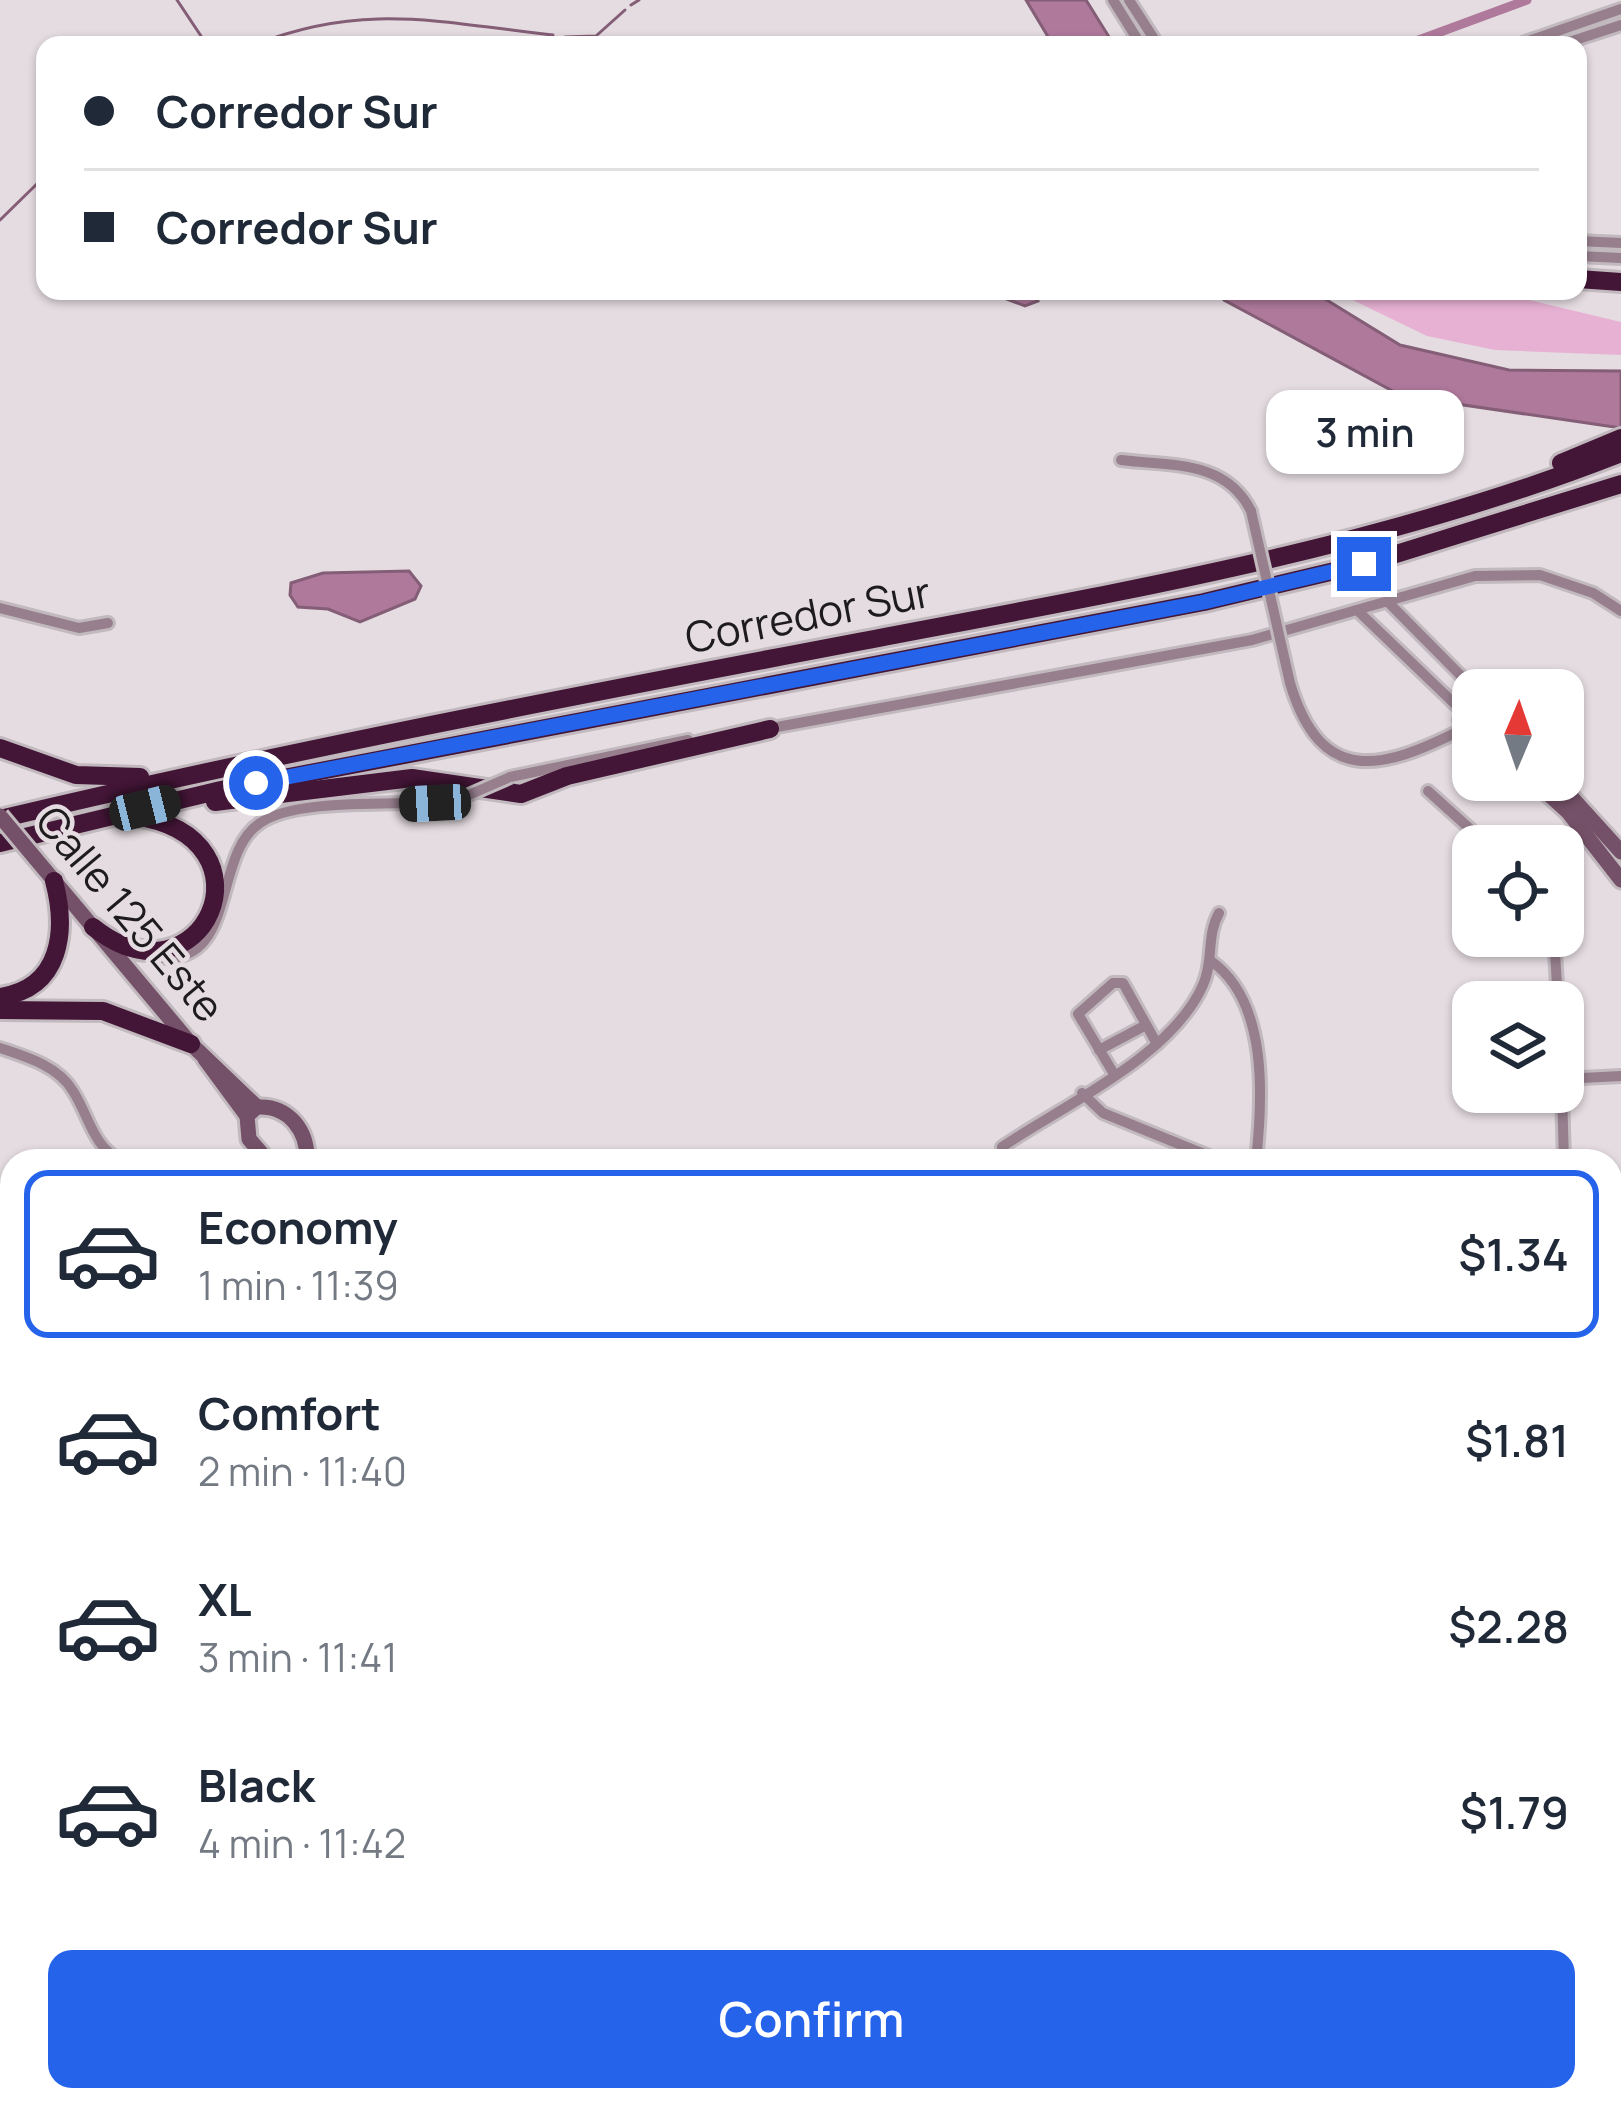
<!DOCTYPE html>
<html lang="en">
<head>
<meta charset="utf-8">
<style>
	:root { --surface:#fff; --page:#f6f6f7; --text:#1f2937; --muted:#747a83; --line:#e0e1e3; --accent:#2563eb }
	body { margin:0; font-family:Manrope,sans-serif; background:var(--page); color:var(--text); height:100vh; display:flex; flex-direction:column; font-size:45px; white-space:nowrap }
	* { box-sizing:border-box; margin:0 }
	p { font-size:39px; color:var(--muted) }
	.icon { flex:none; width:66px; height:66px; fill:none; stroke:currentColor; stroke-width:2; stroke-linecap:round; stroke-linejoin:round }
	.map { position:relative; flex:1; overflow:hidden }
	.panel { position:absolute; left:0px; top:1149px; width:1623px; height:963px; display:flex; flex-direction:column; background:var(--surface); border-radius:36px 36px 0 0; box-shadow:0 3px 9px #0004 }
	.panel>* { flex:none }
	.guide { position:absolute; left:36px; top:36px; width:1551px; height:264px; border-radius:24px; box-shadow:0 3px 9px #0004; display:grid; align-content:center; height:264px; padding:0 48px; background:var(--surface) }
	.needle { width:78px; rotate:2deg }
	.buttons { position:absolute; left:1452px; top:669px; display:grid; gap:24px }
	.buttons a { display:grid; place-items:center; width:132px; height:132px; border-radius:24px; background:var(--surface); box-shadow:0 3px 9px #0004; font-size:60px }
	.end { position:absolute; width:54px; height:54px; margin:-27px; border:15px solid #2563eb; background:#fff; box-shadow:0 0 0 6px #fff }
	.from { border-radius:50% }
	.bubble { position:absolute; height:84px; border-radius:24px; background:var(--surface); box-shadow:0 3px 9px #0004; font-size:39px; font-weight:600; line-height:84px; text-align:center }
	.car { position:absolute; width:36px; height:72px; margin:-36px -18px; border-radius:15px; box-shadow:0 0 9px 3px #0007; background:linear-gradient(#222 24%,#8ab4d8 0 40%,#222 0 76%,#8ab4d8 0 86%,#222 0) }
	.guide b { display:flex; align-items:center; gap:42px; height:114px; font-size:45px }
	.guide b+b { border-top:3px solid var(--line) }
	.guide i { width:30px; height:30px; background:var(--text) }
	ul { padding:21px 0 0; list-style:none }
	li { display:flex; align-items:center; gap:36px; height:168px; margin:0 24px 18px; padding:0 24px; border:6px solid transparent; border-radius:24px }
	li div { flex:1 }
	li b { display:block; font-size:45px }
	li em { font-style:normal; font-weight:600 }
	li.selected { border-color:var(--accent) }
	li>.icon { width:108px; height:108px; stroke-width:1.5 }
	.action { display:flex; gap:24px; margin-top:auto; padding:24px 48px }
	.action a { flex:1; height:138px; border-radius:24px; background:var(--accent); color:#fff; font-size:48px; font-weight:600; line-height:138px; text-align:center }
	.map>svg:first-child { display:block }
	.green { fill:#e7b1d3 }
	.water { fill:#af799c; stroke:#845d76; stroke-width:3 }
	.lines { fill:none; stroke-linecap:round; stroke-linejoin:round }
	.stream { stroke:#845d76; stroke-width:3 }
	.canal { stroke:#af799c; stroke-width:9 }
	.street-casing { stroke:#c1b9be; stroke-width:16 }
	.secondary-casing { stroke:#c1b9be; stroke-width:21 }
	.highway-casing { stroke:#c1b9be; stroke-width:24 }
	.street { stroke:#977f8e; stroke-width:10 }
	.secondary { stroke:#745168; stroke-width:15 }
	.highway { stroke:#431536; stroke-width:18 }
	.street-bridge-casing { stroke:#c1b9be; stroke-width:16; stroke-linecap:butt }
	.secondary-bridge-casing { stroke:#c1b9be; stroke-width:21; stroke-linecap:butt }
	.street-bridge { stroke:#977f8e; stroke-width:10 }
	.secondary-bridge { stroke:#745168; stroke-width:15 }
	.route { stroke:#2563eb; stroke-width:15 }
	.labels { text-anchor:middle; stroke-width:9; stroke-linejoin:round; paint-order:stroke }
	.street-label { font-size:42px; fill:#1e1b1d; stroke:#e5dce1 }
</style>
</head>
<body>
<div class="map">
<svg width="1621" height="2111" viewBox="0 0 1621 2111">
	<rect width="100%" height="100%" fill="#e5dce1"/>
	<g class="green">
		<polygon points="1334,291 1492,291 1621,322 1621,355 1495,350 1427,336"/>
		<polygon points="12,1435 12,1505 0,1542 0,1437"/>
		<polygon points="1621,1514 1621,2111 922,2111 1085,2100 1611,2100 1611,1529"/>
	</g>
	<g class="water">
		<polygon points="1026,0 1086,0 1114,45 1053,45"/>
		<polygon points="949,291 1037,291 1038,301 1025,306 989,292"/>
		<polygon points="1217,291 1312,291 1400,345 1509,370 1621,371 1621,428 1402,396 1224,300"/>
		<polygon points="409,571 421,586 415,599 360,622 328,609 298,607 290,595 291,583 323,573"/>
		<polygon points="12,1257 12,1335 0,1328 0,1259"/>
		<polygon points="12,1505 12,1654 0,1644 1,1527"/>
		<path d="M0,2057L12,2066V2100H81C53,2111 29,2111 0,2101Z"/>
	</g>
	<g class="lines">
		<g class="stream">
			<polyline points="177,0 207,45"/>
			<polyline points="631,5 639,0"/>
			<polyline points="565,37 596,36 625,10"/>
			<path d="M254,45C364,1 441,23 553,35"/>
			<polyline points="0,220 45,176"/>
		</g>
		<polyline class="canal" points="1405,45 1527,0"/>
		<defs>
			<g id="street">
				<polyline points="1113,0 1141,45"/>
				<polyline points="1129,0 1158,45"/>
				<polyline points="1517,45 1621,9"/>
				<polyline points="1560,45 1621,25"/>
				<polyline points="1578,241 1621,243"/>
				<polyline points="1578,256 1621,258"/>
				<path d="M1121,460C1171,466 1226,460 1251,511"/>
				<polyline points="1389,603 1475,690"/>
				<polyline points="0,608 79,628 108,623"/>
				<polyline points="1357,610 1461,710"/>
				<path d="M1290,683C1321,787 1382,770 1461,730"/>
				<polyline points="1473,698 1459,720 1473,741"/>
				<polyline points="766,729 1252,640 1475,576 1540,575 1593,593 1621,611"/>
				<polyline points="510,777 688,740"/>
				<polyline points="1428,791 1489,846"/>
				<polyline points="1554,936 1558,1002"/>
				<path d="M155,957C239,969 211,855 260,823C299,796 405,807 455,801"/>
				<path d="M1211,961C1268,1001 1263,1097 1256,1161"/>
				<path d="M0,1048C27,1057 58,1066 73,1091C90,1118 92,1145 121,1161"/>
				<polyline points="1099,1050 1146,1025"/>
				<polyline points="1114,1074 1078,1014 1113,983 1123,983 1157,1044"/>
				<polyline points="1563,1079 1621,1076"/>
				<polyline points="1562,1092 1564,1161"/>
				<polyline points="1082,1093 1103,1113 1221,1161"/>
				<path d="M1002,1147C1065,1104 1171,1057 1203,985C1214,961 1206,936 1219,913"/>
				<polyline points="0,1413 12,1411"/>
				<polyline points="0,1426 12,1425"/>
				<polyline points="1611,1506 1621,1491"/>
				<polyline points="0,1873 12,1878"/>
				<polyline points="1438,2100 1442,2111"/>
			</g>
			<g id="secondary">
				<polyline points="1533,780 1568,812 1621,880"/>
				<polyline points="1556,780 1621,852"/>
				<polyline points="35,858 191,1044 257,1107"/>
				<polyline points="205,1059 247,1116"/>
				<path d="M268,1161L249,1139L247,1116L257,1107C289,1105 308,1131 307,1161"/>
				<polyline points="1611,1322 1621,1303"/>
			</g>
			<g id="highway">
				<polyline points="1578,279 1621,282"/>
				<polyline points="1561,463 1621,438"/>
				<polyline points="0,748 76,775 140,777"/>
				<polyline points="215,802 412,778 521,794 567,776 770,729"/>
				<path d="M0,819C286,751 574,696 863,641C1119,592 1377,549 1621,453"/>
				<polyline points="0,843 221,790 1204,602 1364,564 1621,484"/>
				<path d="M93,927C202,1014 282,838 135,816"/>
				<path d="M0,997C62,988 67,930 54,881"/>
				<polyline points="0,1010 103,1011 191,1044"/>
			</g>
		</defs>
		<use href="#street" class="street-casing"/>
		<use href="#secondary" class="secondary-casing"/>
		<use href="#highway" class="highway-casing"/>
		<use href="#street" class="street"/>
		<use href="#secondary" class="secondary"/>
		<use href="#highway" class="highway"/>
		<defs>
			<g id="street-bridge">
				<polyline points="1251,511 1290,683"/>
				<polyline points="455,801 510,777"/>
			</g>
			<polyline id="secondary-bridge" points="0,816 35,858"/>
		</defs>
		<use href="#street-bridge" class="street-bridge-casing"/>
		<use href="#secondary-bridge" class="secondary-bridge-casing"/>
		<use href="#street-bridge" class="street-bridge"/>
		<use href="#secondary-bridge" class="secondary-bridge"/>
	</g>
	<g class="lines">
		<polyline class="route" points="256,783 1204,602 1364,564"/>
	</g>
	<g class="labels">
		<g class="street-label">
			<text transform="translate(808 615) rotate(-11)" y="15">Corredor Sur</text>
			<text transform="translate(130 914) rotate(50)" y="15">Calle 125 Este</text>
		</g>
	</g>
</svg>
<div class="buttons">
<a><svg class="needle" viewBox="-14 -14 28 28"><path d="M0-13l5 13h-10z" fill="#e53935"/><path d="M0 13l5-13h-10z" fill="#747a83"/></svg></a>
<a><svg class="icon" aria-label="locate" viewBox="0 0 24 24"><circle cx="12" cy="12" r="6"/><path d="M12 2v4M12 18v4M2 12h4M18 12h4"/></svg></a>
<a><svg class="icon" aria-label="layers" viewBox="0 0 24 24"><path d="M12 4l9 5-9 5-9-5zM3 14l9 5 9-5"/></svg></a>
</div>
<i class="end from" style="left:256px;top:783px"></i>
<i class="end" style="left:1364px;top:564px"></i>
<div class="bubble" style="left:1266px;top:390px;width:198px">3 min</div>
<i class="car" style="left:435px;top:803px;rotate:267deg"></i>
<i class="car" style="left:145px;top:808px;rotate:76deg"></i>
<div class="guide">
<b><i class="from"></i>Corredor Sur</b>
<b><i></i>Corredor Sur</b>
</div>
<section class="panel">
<ul>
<li class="selected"><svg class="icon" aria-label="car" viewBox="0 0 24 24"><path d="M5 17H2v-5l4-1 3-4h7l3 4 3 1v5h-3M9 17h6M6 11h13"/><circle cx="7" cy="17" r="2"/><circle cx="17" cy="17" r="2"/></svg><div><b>Economy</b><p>1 min · 11:39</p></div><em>$1.34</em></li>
<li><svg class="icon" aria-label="car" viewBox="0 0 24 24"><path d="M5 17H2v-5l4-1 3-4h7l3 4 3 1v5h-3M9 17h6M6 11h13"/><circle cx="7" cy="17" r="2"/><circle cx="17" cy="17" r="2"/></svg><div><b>Comfort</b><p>2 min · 11:40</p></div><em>$1.81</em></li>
<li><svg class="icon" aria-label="car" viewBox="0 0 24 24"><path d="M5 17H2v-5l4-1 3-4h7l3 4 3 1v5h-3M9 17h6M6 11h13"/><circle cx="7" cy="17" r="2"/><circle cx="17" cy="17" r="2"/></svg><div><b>XL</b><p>3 min · 11:41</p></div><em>$2.28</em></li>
<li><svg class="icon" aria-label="car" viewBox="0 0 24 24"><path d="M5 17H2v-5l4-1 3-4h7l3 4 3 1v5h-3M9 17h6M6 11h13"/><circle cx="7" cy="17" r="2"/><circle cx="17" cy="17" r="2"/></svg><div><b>Black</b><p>4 min · 11:42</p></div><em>$1.79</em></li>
</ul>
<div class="action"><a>Confirm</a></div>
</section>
</div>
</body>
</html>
